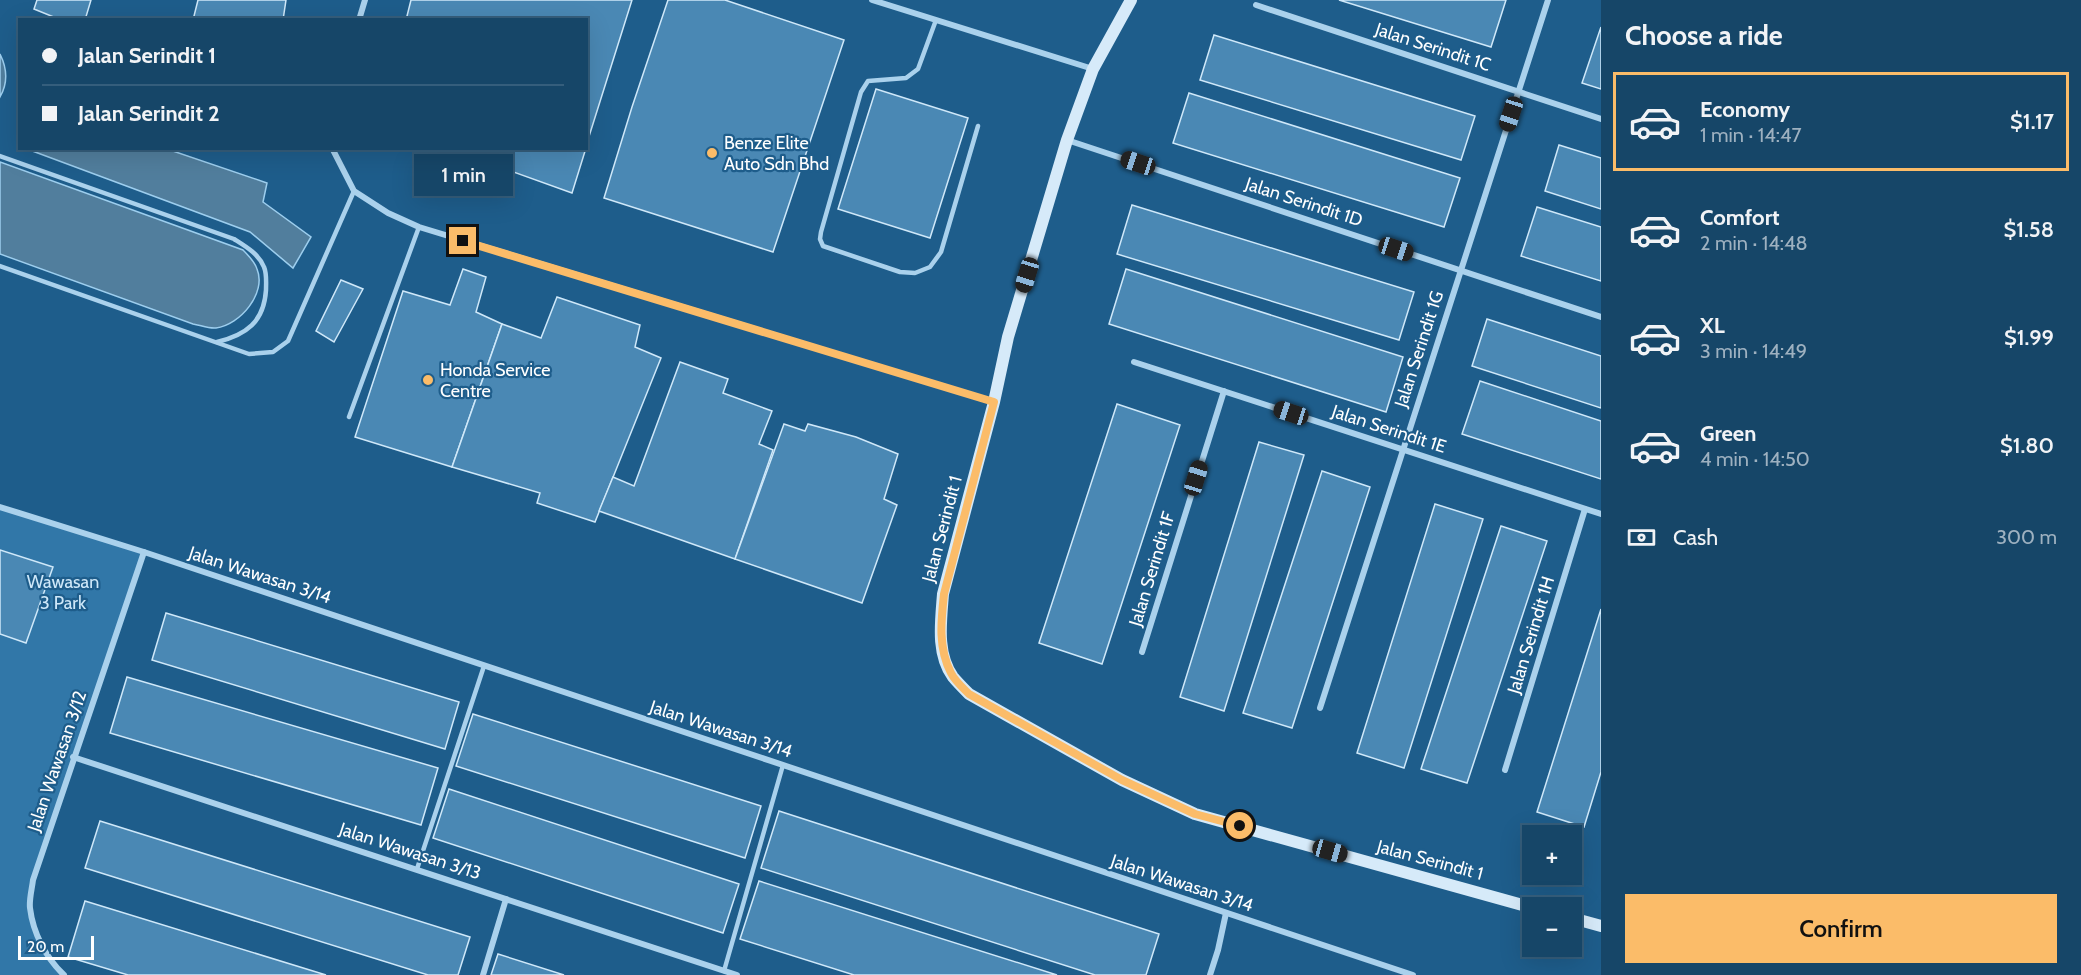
<!DOCTYPE html>
<html lang="en">
<head>
<meta charset="utf-8">
<style>
	:root { --surface:#164668; --page:#235071; --text:#f1f3f6; --muted:#9eb1c0; --line:#355e7c; --accent:#fbbc69 }
	body { margin:0; font-family:Cabin,sans-serif; background:var(--page); color:var(--text); height:100vh; display:flex; flex-direction:column; font-size:22px; white-space:nowrap }
	* { box-sizing:border-box; margin:0 }
	p { font-size:20px; color:var(--muted) }
	.icon { flex:none; width:33px; height:33px; fill:none; stroke:currentColor; stroke-width:2; stroke-linecap:round; stroke-linejoin:round }
	.map { position:relative; flex:1; overflow:hidden }
	.panel { display:flex; flex-direction:column; background:var(--surface); width:480px }
	.panel>* { flex:none }
	.top-card { position:absolute; left:18px; top:18px; width:570px; height:132px; border-radius:0px; box-shadow:0 6px 24px #0002,0 0 0 2px var(--line); display:grid; align-content:center; height:132px; padding:0 24px; background:var(--surface) }
	.buttons { position:absolute; left:1522px; top:825px; display:grid; gap:12px }
	.buttons a { display:grid; place-items:center; width:60px; height:60px; border-radius:0px; background:var(--surface); box-shadow:0 6px 24px #0002,0 0 0 2px var(--line); font-size:30px }
	.scale { position:absolute; left:18px; bottom:15px; width:76px; box-sizing:border-box; padding-left:6px; border:3px solid #fff; border-top:0; font-size:16px; line-height:21px; white-space:nowrap; color:#fff; -webkit-text-stroke:4px #1e5d8b; paint-order:stroke }
	.end { position:absolute; width:27px; height:27px; margin:-14px; border:8px solid #fbbc69; background:#111; box-shadow:0 0 0 3px #111 }
	.from { border-radius:50% }
	.bubble { position:absolute; height:42px; border-radius:0px; background:var(--surface); box-shadow:0 6px 24px #0002,0 0 0 2px var(--line); font-size:20px; font-weight:600; line-height:42px; text-align:center }
	.car { position:absolute; width:18px; height:36px; margin:-18px -9px; border-radius:8px; box-shadow:0 0 4px 2px #0007; background:linear-gradient(#222 24%,#8ab4d8 0 40%,#222 0 76%,#8ab4d8 0 86%,#222 0) }
	.top-card b { display:flex; align-items:center; gap:21px; height:57px; font-size:22px }
	.top-card b+b { border-top:2px solid var(--line) }
	.top-card i { width:15px; height:15px; background:var(--text) }
	ul { padding:0; list-style:none }
	li { display:flex; align-items:center; gap:18px; height:99px; margin:0 12px 9px; padding:0 12px; border:3px solid transparent; border-radius:0px }
	li div { flex:1 }
	li b { display:block; font-size:22px }
	li em { font-style:normal; font-weight:600 }
	li.selected { border-color:var(--accent) }
	li>.icon { width:54px; height:54px; stroke-width:1.5 }
	h2 { padding:0 24px; font-size:27px; line-height:72px }
	.pay { display:flex; align-items:center; gap:15px; height:66px; padding:0 24px; font-size:22px }
	.pay p { margin-inline-start:auto }
	.button { display:flex; gap:12px; margin-top:auto; padding:12px 24px }
	.button a { flex:1; height:69px; border-radius:0px; background:var(--accent); color:#111; font-size:24px; font-weight:600; line-height:69px; text-align:center }
	main { display:flex; flex:1; min-height:0 }
	.map>svg:first-child { display:block }
	.green { fill:#3177a8 }
	.water { fill:#517e9d; stroke:#9dceee; stroke-width:1.5 }
	.building { fill:#4a88b4; stroke:#cfe8f9; stroke-width:1.5 }
	.lines { fill:none; stroke-linecap:round; stroke-linejoin:round }
	.lane { stroke:#aad1ec; stroke-width:4.5 }
	.street { stroke:#aad1ec; stroke-width:6 }
	.secondary { stroke:#d6eaf9; stroke-width:12 }
	.route { stroke:#fbbc69; stroke-width:8 }
	.poi-dot { fill:#fbbc69; stroke:#1e5d8b; stroke-width:2 }
	.labels { text-anchor:middle; stroke-width:4.5; stroke-linejoin:round; paint-order:stroke }
	.street-label { font-size:18px; fill:#fff; stroke:#1e5d8b }
	.poi-label { font-size:18px; fill:#fff; stroke:#1e5d8b; text-anchor:start }
	.park-label { font-size:18px; fill:#cfe8f9; stroke:#1e5d8b }
</style>
</head>
<body>
<main>
<div class="map">
<svg width="1601" height="975" viewBox="0 0 1601 975">
	<rect width="100%" height="100%" fill="#1e5d8b"/>
	<polygon class="green" points="0,507 144,552 33,880 29,906 43,949 64,975 0,975"/>
	<g class="water">
		<path d="M0,54C7,68 8,83 0,97Z"/>
		<polygon points="27,149 167,149 267,183 263,202 311,237 293,268 250,232"/>
		<path d="M0,162L243,250C248,255 255,262 257,269C267,293 240,325 216,328C209,329 200,325 193,324L0,254Z"/>
	</g>
	<g class="building">
		<polygon points="37,0 91,0 85,20 61,20 34,9"/>
		<polygon points="198,0 286,0 283,20 193,20"/>
		<polygon points="411,0 632,0 586,146 586,20 406,20"/>
		<polygon points="668,0 725,0 844,40 773,252 604,198 632,107"/>
		<polygon points="1339,0 1506,0 1491,47"/>
		<polygon points="1601,27 1601,89 1582,83"/>
		<polygon points="1214,35 1475,116 1461,160 1200,80"/>
		<polygon points="876,89 968,118 930,238 838,209"/>
		<polygon points="1189,93 1460,178 1444,227 1173,143"/>
		<polygon points="1559,145 1601,158 1601,209 1545,191"/>
		<polygon points="447,148 586,148 572,193"/>
		<polygon points="1132,205 1414,292 1399,340 1117,254"/>
		<polygon points="1537,207 1601,227 1601,281 1521,256"/>
		<polygon points="463,269 486,277 476,312 502,324 452,467 355,437 403,291 450,305"/>
		<polygon points="1126,269 1403,357 1386,412 1109,324"/>
		<polygon points="341,280 363,289 334,342 316,331"/>
		<polygon points="557,297 640,325 635,347 661,358 595,522 537,503 540,493 452,467 502,324 541,338"/>
		<polygon points="1487,319 1601,356 1601,408 1472,366"/>
		<polygon points="680,362 728,379 723,393 772,411 759,444 773,450 735,559 599,511 613,477 634,486"/>
		<polygon points="1480,381 1601,421 1601,479 1462,434"/>
		<polygon points="1117,404 1180,425 1102,664 1039,643"/>
		<polygon points="784,424 805,431 808,424 856,437 898,454 884,499 897,505 862,603 735,559"/>
		<polygon points="1259,442 1304,455 1224,711 1180,697"/>
		<polygon points="1322,471 1370,487 1292,728 1243,713"/>
		<polygon points="1435,504 1483,519 1404,768 1357,753"/>
		<polygon points="1501,526 1547,541 1467,783 1421,769"/>
		<polygon points="0,550 53,567 26,643 0,634"/>
		<polygon points="1601,609 1601,772 1584,827 1537,812"/>
		<polygon points="166,613 459,702 445,749 152,660"/>
		<polygon points="127,677 438,768 421,825 110,733"/>
		<polygon points="473,714 761,806 745,858 456,766"/>
		<polygon points="449,789 739,884 723,933 433,838"/>
		<polygon points="779,811 1159,934 1146,975 1095,975 761,868"/>
		<polygon points="100,821 470,937 458,975 428,975 85,868"/>
		<polygon points="759,881 1057,975 854,975 740,939"/>
		<polygon points="85,901 326,975 128,975 68,957"/>
		<polygon points="498,954 564,975 491,975"/>
	</g>
	<g class="lines">
		<g class="lane">
			<polyline points="936,20 918,69 906,78 868,81 861,92 821,232 820,239 823,246 900,272 915,273 930,267 941,252 978,126"/>
			<path d="M0,156L234,239C245,246 259,254 264,267C267,274 266,282 266,290C264,322 246,335 217,342"/>
			<polyline points="0,266 249,354 273,352 288,341 354,191"/>
			<polyline points="349,417 419,227"/>
			<polyline points="417,869 484,666"/>
			<polyline points="724,971 783,765"/>
		</g>
		<g class="street">
			<polyline points="872,0 1093,69"/>
			<polyline points="1256,5 1601,119"/>
			<polyline points="359,20 365,0"/>
			<polyline points="1067,140 1601,317"/>
			<polyline points="332,148 354,191 388,213 419,227 994,402"/>
			<polyline points="1134,362 1601,514"/>
			<polyline points="0,507 144,552 1413,975"/>
			<polyline points="1142,652 1224,391"/>
			<polyline points="1320,708 1548,0"/>
			<polyline points="73,757 737,975"/>
			<polyline points="1505,770 1585,509"/>
			<path d="M64,975C46,958 33,933 30,908C29,899 32,889 33,880L144,552"/>
			<polyline points="483,975 506,899"/>
			<polyline points="1210,975 1218,950 1226,913"/>
		</g>
		<g class="secondary">
			<path d="M1131,0L1093,69L1067,140L1008,337L994,402L943,594C941,621 936,654 953,677C958,683 964,689 969,694L1122,780L1195,814L1533,908"/>
			<polyline points="1572,918 1601,926"/>
		</g>
	</g>
	<g class="lines">
		<path class="route" d="M463,241L994,402L944,594C941,621 938,648 951,673C955,681 963,688 969,694L1122,780L1195,814L1240,826"/>
	</g>
	<g class="poi-dot">
		<circle cx="712" cy="153" r="6"/>
		<circle cx="428" cy="380" r="6"/>
	</g>
	<g class="labels">
		<g class="street-label">
			<text transform="translate(1433 47) rotate(18)" y="6">Jalan Serindit 1C</text>
			<text transform="translate(1304 202) rotate(18)" y="6">Jalan Serindit 1D</text>
			<text transform="translate(1419 349) rotate(-72)" y="6">Jalan Serindit 1G</text>
			<text transform="translate(1389 429) rotate(18)" y="6">Jalan Serindit 1E</text>
			<text transform="translate(942 529) rotate(-75)" y="6">Jalan Serindit 1</text>
			<text transform="translate(1152 569) rotate(-73)" y="6">Jalan Serindit 1F</text>
			<text transform="translate(260 575) rotate(18)" y="6">Jalan Wawasan 3/14</text>
			<text transform="translate(1531 635) rotate(-73)" y="6">Jalan Serindit 1H</text>
			<text transform="translate(721 729) rotate(18)" y="6">Jalan Wawasan 3/14</text>
			<text transform="translate(57 761) rotate(-71)" y="6">Jalan Wawasan 3/12</text>
			<text transform="translate(410 851) rotate(18)" y="6">Jalan Wawasan 3/13</text>
			<text transform="translate(1430 860) rotate(15)" y="6">Jalan Serindit 1</text>
			<text transform="translate(1182 883) rotate(18)" y="6">Jalan Wawasan 3/14</text>
		</g>
		<g class="poi-label">
			<text x="724" y="149">Benze Elite<tspan x="724" dy="21">Auto Sdn Bhd</tspan></text>
			<text x="440" y="376">Honda Service<tspan x="440" dy="21">Centre</tspan></text>
		</g>
		<g class="park-label">
			<text x="63" y="588">Wawasan<tspan x="63" dy="21">3 Park</tspan></text>
		</g>
	</g>
</svg>
<div class="buttons">
<a>+</a>
<a>−</a>
</div>
<div class="scale">20 m</div>
<i class="end from" style="left:1240px;top:826px"></i>
<i class="end" style="left:463px;top:241px"></i>
<div class="bubble" style="left:414px;top:154px;width:99px">1 min</div>
<i class="car" style="left:1511px;top:114px;rotate:198deg"></i>
<i class="car" style="left:1138px;top:163px;rotate:288deg"></i>
<i class="car" style="left:1396px;top:249px;rotate:108deg"></i>
<i class="car" style="left:1027px;top:275px;rotate:197deg"></i>
<i class="car" style="left:1291px;top:413px;rotate:288deg"></i>
<i class="car" style="left:1196px;top:478px;rotate:17deg"></i>
<i class="car" style="left:1330px;top:851px;rotate:106deg"></i>
<div class="top-card">
<b><i class="from"></i>Jalan Serindit 1</b>
<b><i></i>Jalan Serindit 2</b>
</div>
</div>
<section class="panel">
<h2>Choose a ride</h2>
<ul>
<li class="selected"><svg class="icon" aria-label="car" viewBox="0 0 24 24"><path d="M5 17H2v-5l4-1 3-4h7l3 4 3 1v5h-3M9 17h6M6 11h13"/><circle cx="7" cy="17" r="2"/><circle cx="17" cy="17" r="2"/></svg><div><b>Economy</b><p>1 min · 14:47</p></div><em>$1.17</em></li>
<li><svg class="icon" aria-label="car" viewBox="0 0 24 24"><path d="M5 17H2v-5l4-1 3-4h7l3 4 3 1v5h-3M9 17h6M6 11h13"/><circle cx="7" cy="17" r="2"/><circle cx="17" cy="17" r="2"/></svg><div><b>Comfort</b><p>2 min · 14:48</p></div><em>$1.58</em></li>
<li><svg class="icon" aria-label="car" viewBox="0 0 24 24"><path d="M5 17H2v-5l4-1 3-4h7l3 4 3 1v5h-3M9 17h6M6 11h13"/><circle cx="7" cy="17" r="2"/><circle cx="17" cy="17" r="2"/></svg><div><b>XL</b><p>3 min · 14:49</p></div><em>$1.99</em></li>
<li><svg class="icon" aria-label="car" viewBox="0 0 24 24"><path d="M5 17H2v-5l4-1 3-4h7l3 4 3 1v5h-3M9 17h6M6 11h13"/><circle cx="7" cy="17" r="2"/><circle cx="17" cy="17" r="2"/></svg><div><b>Green</b><p>4 min · 14:50</p></div><em>$1.80</em></li>
</ul>
<div class="pay"><svg class="icon" aria-label="cash" viewBox="0 0 24 24"><path d="M3 7h18v10H3z"/><circle cx="12" cy="12" r="2"/></svg>Cash<p>300 m</p></div>
<div class="button"><a>Confirm</a></div>
</section>
</main>
</body>
</html>
